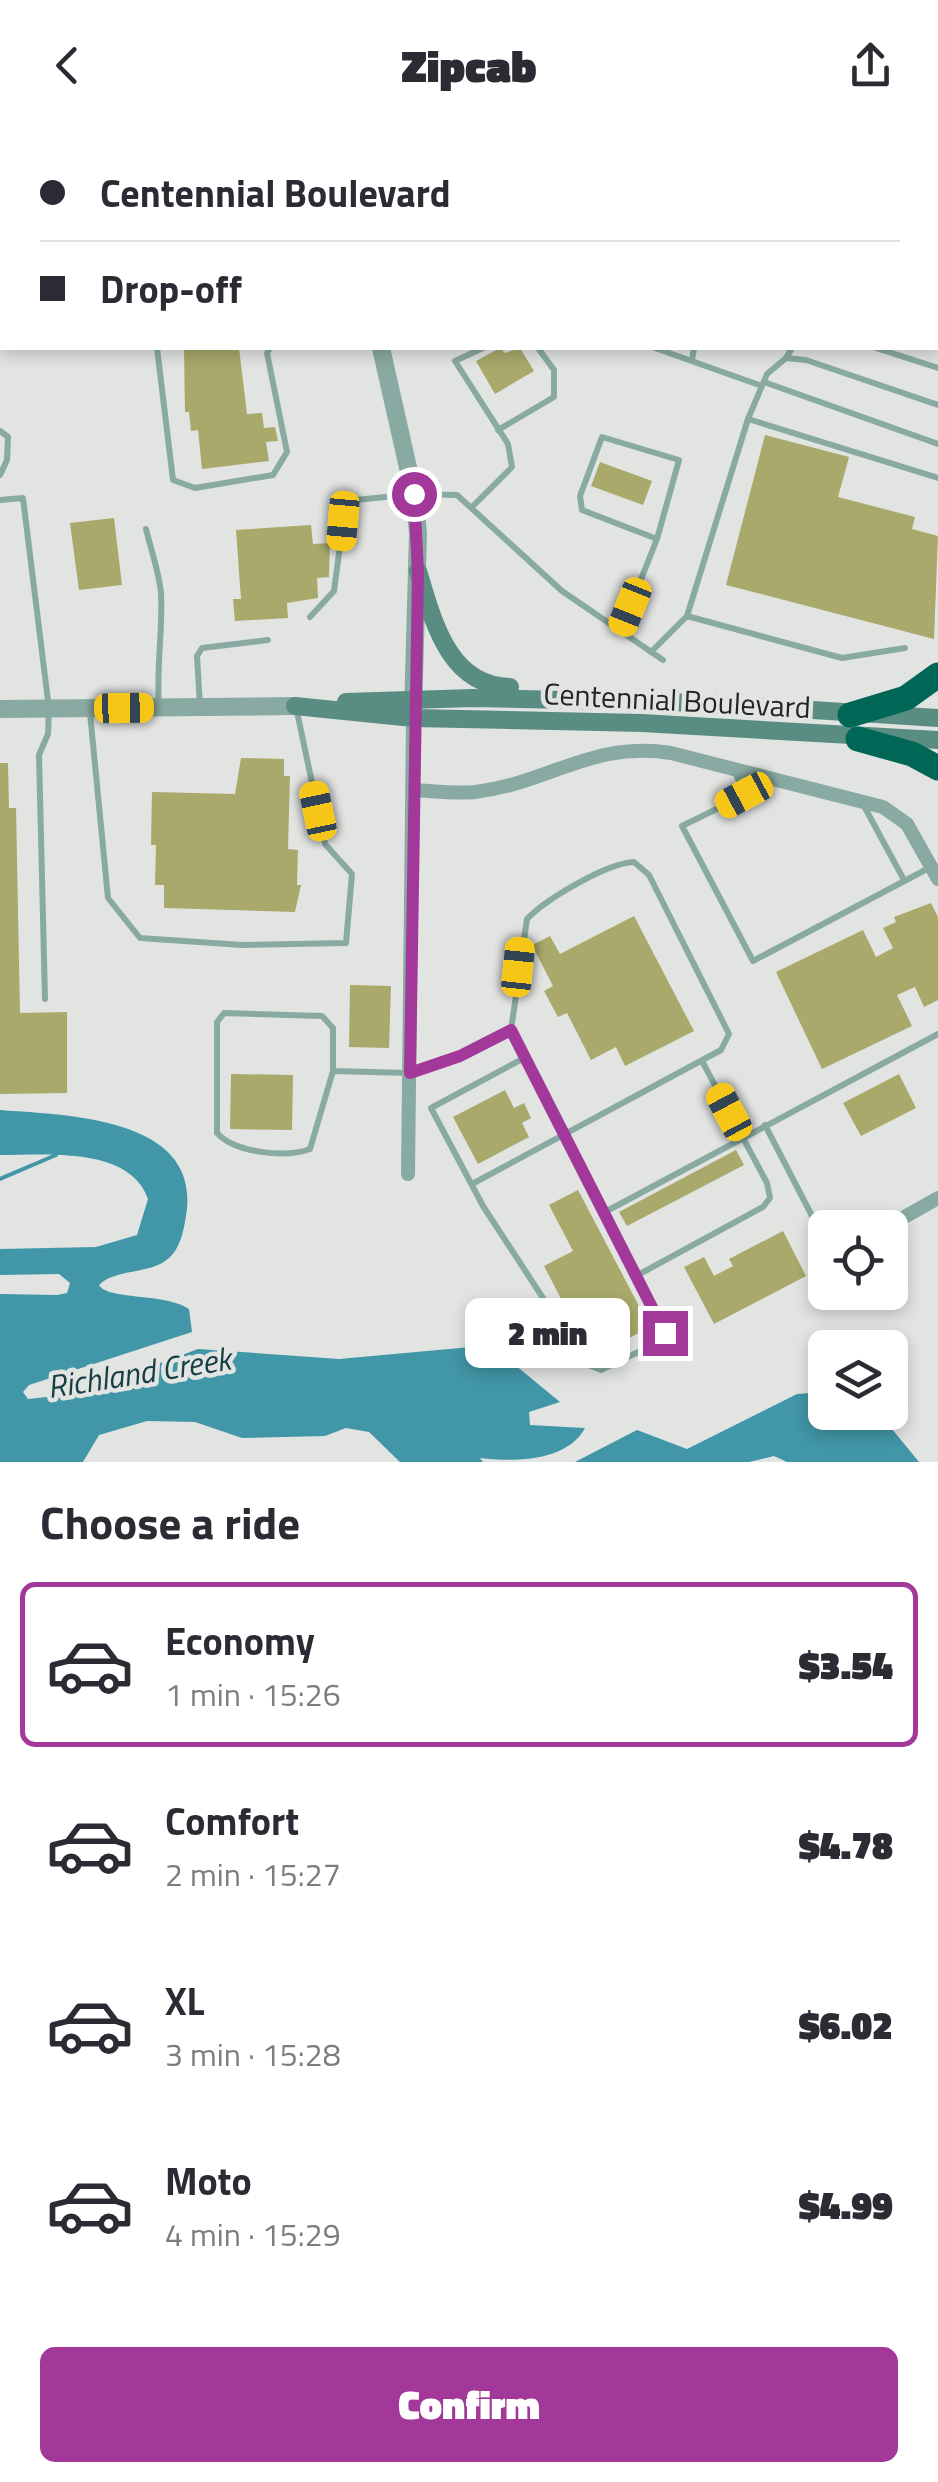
<!DOCTYPE html>
<html lang="en">
<head>
<meta charset="utf-8">
<style>
	:root { --surface:#fff; --page:#f2f2f3; --text:#2b2b33; --muted:#7c7c81; --line:#e1e1e2; --accent:#a2399a }
	body { margin:0; font-family:"Titillium Web",sans-serif; background:var(--page); color:var(--text); height:100vh; display:flex; flex-direction:column; font-size:38px; white-space:nowrap }
	* { box-sizing:border-box; margin:0 }
	p { font-size:32px; color:var(--muted) }
	.icon { flex:none; width:55px; height:55px; fill:none; stroke:currentColor; stroke-width:2; stroke-linecap:round; stroke-linejoin:round }
	.map { position:relative; height:1332px; overflow:hidden }
	.panel { display:flex; flex-direction:column; background:var(--surface); flex:1 }
	.panel>* { flex:none }
	.hud { position:absolute; left:0px; top:0px; width:940px; height:220px; box-shadow:0 5px 15px #0003; display:grid; align-content:center; height:220px; padding:0 40px; background:var(--surface) }
	.tools { position:absolute; left:808px; top:1080px; display:grid; gap:20px }
	.tools a { display:grid; place-items:center; width:100px; height:100px; border-radius:15px; background:var(--surface); box-shadow:0 5px 15px #0003; font-size:50px }
	.end { position:absolute; width:45px; height:45px; margin:-22px; border:12px solid #a2399a; background:#fff; box-shadow:0 0 0 5px #fff }
	.from { border-radius:50% }
	.bubble { position:absolute; height:70px; border-radius:15px; background:var(--surface); box-shadow:0 5px 15px #0003; font-size:32px; font-weight:800; line-height:70px; text-align:center }
	.car { position:absolute; width:30px; height:60px; margin:-30px -15px; border-radius:12px; box-shadow:0 0 8px 2px #0007; background:linear-gradient(#f5c518 24%,#345 0 40%,#f5c518 0 76%,#345 0 86%,#f5c518 0) }
	.hud b { display:flex; align-items:center; gap:35px; height:95px; font-size:38px }
	.hud b+b { border-top:2px solid var(--line) }
	.hud i { width:25px; height:25px; background:var(--text) }
	ul { padding:0; list-style:none }
	li { display:flex; align-items:center; gap:30px; height:165px; margin:0 20px 15px; padding:0 20px; border:5px solid transparent; border-radius:15px }
	li div { flex:1 }
	li b { display:block; font-size:38px }
	li em { font-style:normal; font-weight:800 }
	li.selected { border-color:var(--accent) }
	li>.icon { width:90px; height:90px; stroke-width:1.5 }
	h2 { padding:0 40px; font-size:45px; line-height:120px }
	.cta { display:flex; gap:20px; margin-top:auto; padding:20px 40px }
	.cta a { flex:1; height:115px; border-radius:15px; background:var(--accent); color:#fff; font-size:40px; font-weight:800; line-height:115px; text-align:center }
	header { display:flex; justify-content:space-between; align-items:center; height:130px; padding:0 40px; background:var(--surface); font-size:45px; font-weight:800 }
	.map>svg:first-child { display:block }
	.water { fill:#4196a7 }
	.lines { fill:none; stroke-linecap:round; stroke-linejoin:round }
	.stream { stroke:#4196a7; stroke-width:4 }
	.building { fill:#a8a96a }
	.service { stroke:#89aaa2; stroke-width:6 }
	.minor { stroke:#89aaa2; stroke-width:14 }
	.tertiary { stroke:#89aaa2; stroke-width:18 }
	.secondary { stroke:#5a8d82; stroke-width:18 }
	.motorway { stroke:#006757; stroke-width:25 }
	.route { stroke:#a2399a; stroke-width:12 }
	.labels { text-anchor:middle; stroke-width:9; stroke-linejoin:round; paint-order:stroke }
	.street-label { font-size:30px; fill:#242524; stroke:#e2e4e2 }
	.water-label { font-size:32px; font-style:italic; fill:#153d44; stroke:#e2e4e2 }
</style>
</head>
<body>
<header><svg class="icon" aria-label="back" viewBox="0 0 24 24"><path d="M15 5l-7 7 7 7"/></svg>Zipcab<svg class="icon" aria-label="share" viewBox="0 0 24 24"><path d="M12 15V3M7 8l5-5 5 5M5 13v7h14v-7"/></svg></header>
<div class="map">
<svg width="938" height="1332" viewBox="0 0 938 1332">
	<rect width="100%" height="100%" fill="#e2e4e2"/>
	<g class="water">
		<path d="M0,980C63,985 196,986 187,1078C185,1094 182,1117 169,1128C150,1145 116,1138 99,1155C107,1170 166,1163 189,1179L192,1202L29,1255L23,1262L28,1269L76,1264L198,1219L339,1229L471,1217L504,1226L560,1272L529,1282L530,1295L585,1298C567,1332 513,1332 480,1328L483,1332H400L369,1302L346,1298L325,1306L242,1308L195,1292L147,1291L99,1305L83,1332H0V1164L57,1165L67,1163L70,1153L59,1144L0,1145V1119L96,1117L137,1105L148,1069C130,1016 46,1025 0,1025Z"/>
		<polygon points="825,1262 825,1282 879,1283 919,1332 787,1332 774,1326 749,1332 575,1332 637,1300 687,1319 797,1264"/>
	</g>
	<g class="lines">
		<polyline class="stream" points="0,1049 56,1025"/>
	</g>
	<g class="building">
		<polygon points="184,218 239,218 247,284 262,283 264,298 275,297 278,311 266,312 269,331 202,339 198,300 191,301 189,282 185,282"/>
		<polygon points="500,218 505,223 520,218 534,241 495,264 476,231"/>
		<polygon points="765,305 849,327 838,367 915,387 912,399 938,406 934,509 726,455"/>
		<polygon points="600,332 652,351 643,375 591,356"/>
		<polygon points="114,388 122,455 79,460 70,393"/>
		<polygon points="311,395 313,414 330,413 329,447 317,448 318,468 287,473 288,488 235,491 233,469 241,469 236,400"/>
		<polygon points="241,628 284,629 284,646 290,646 288,719 298,720 297,755 301,755 295,782 164,778 164,755 155,755 156,715 151,715 152,662 235,664"/>
		<polygon points="0,633 8,633 9,678 16,678 20,883 67,882 67,963 0,964"/>
		<polygon points="931,773 938,787 938,870 924,877 915,857 897,865 912,896 822,939 776,842 863,800 876,827 893,818 883,798 896,792 894,787"/>
		<polygon points="634,786 694,901 625,936 616,917 591,930 567,883 558,887 544,861 553,856 532,815 550,806 560,824"/>
		<polygon points="350,855 391,856 389,918 349,917"/>
		<polygon points="231,944 293,945 292,1000 230,999"/>
		<polygon points="899,944 916,978 861,1006 843,973"/>
		<polygon points="505,960 514,978 524,973 531,988 522,993 529,1007 478,1034 453,987"/>
		<polygon points="736,1020 744,1035 627,1096 619,1082"/>
		<polygon points="578,1060 650,1197 592,1228 544,1136 573,1121 549,1075"/>
		<polygon points="783,1101 806,1146 714,1194 684,1137 704,1127 714,1146 733,1136 729,1129"/>
	</g>
	<g class="lines">
		<g class="service">
			<polyline points="259,0 260,2"/>
			<polyline points="432,2 436,0"/>
			<polyline points="568,2 568,0"/>
			<polyline points="578,2 582,0"/>
			<polyline points="157,218 173,350 195,358 273,345 287,322 267,223 270,218"/>
			<polyline points="655,218 762,256"/>
			<polyline points="876,218 938,238"/>
			<polyline points="786,228 792,218"/>
			<polyline points="692,230 694,218"/>
			<polyline points="764,252 938,314"/>
			<polyline points="748,289 767,244 786,228 806,230 938,275"/>
			<polyline points="498,300 554,267 554,240 538,218"/>
			<polyline points="0,301 8,307 7,330 0,345"/>
			<polyline points="0,370 23,368 49,579 48,604 39,625 45,869"/>
			<polyline points="473,376 512,337 508,314 455,231 483,218"/>
			<path d="M146,399C151,420 159,442 161,463C163,501 156,538 159,576"/>
			<polyline points="687,486 842,528 905,518"/>
			<polyline points="310,487 334,461 346,371 414,364 457,365 562,461 663,530"/>
			<polyline points="620,502 657,409 582,380 580,366 602,307 679,330 657,409"/>
			<polyline points="651,522 687,486 748,289 938,348"/>
			<polyline points="200,576 197,526 202,518 268,510"/>
			<polyline points="90,583 108,768 140,808 242,815 346,813 352,744 325,714 296,577"/>
			<polyline points="734,640 745,665 682,696 753,831 929,738"/>
			<polyline points="864,676 904,750"/>
			<polyline points="526,927 431,978 483,1076 586,1234 601,1240 663,1210 665,1203 605,1082"/>
			<path d="M333,941L310,1019C286,1028 235,1023 217,1003V892L224,883L322,886L333,898V941L409,943L460,926L511,900L605,1082L938,904"/>
			<polyline points="765,995 825,1111"/>
			<path d="M472,1054L721,920L729,904L649,745L634,732C607,733 546,769 527,789L511,900"/>
			<polyline points="636,1146 763,1077 770,1068 767,1053 702,931"/>
		</g>
		<g class="minor">
			<path d="M413,660C434,661 455,664 475,662C546,654 594,610 671,623L883,677L907,694L938,749"/>
			<polyline points="408,1044 413,588"/>
			<polyline points="885,1098 938,1068"/>
		</g>
		<g class="tertiary">
			<polyline points="329,0 329,2"/>
			<polyline points="381,218 414,364 418,403 413,583"/>
			<polyline points="0,579 295,576"/>
		</g>
		<g class="secondary">
			<path d="M418,441C433,490 448,556 510,557"/>
			<polyline points="346,572 473,568 705,573 938,588"/>
			<polyline points="295,576 413,588 642,593 938,610"/>
		</g>
		<g class="motorway">
			<polyline points="850,585 906,568 938,545"/>
			<polyline points="858,609 912,624 938,638"/>
		</g>
	</g>
	<g class="lines">
		<polyline class="route" points="414,364 418,441 410,943 460,926 511,900 665,1203"/>
	</g>
	<g class="labels">
		<g class="street-label">
			<text transform="translate(677 571) rotate(3)" y="10">Centennial Boulevard</text>
		</g>
		<g class="water-label">
			<text transform="translate(139 1243) rotate(-9)" y="11">Richland Creek</text>
		</g>
	</g>
</svg>
<div class="tools">
<a><svg class="icon" aria-label="locate" viewBox="0 0 24 24"><circle cx="12" cy="12" r="6"/><path d="M12 2v4M12 18v4M2 12h4M18 12h4"/></svg></a>
<a><svg class="icon" aria-label="layers" viewBox="0 0 24 24"><path d="M12 4l9 5-9 5-9-5zM3 14l9 5 9-5"/></svg></a>
</div>
<i class="end from" style="left:414px;top:364px"></i>
<i class="end" style="left:665px;top:1203px"></i>
<div class="bubble" style="left:465px;top:1168px;width:165px">2 min</div>
<i class="car" style="left:343px;top:391px;rotate:185deg"></i>
<i class="car" style="left:630px;top:477px;rotate:202deg"></i>
<i class="car" style="left:124px;top:578px;rotate:89deg"></i>
<i class="car" style="left:744px;top:665px;rotate:242deg"></i>
<i class="car" style="left:318px;top:681px;rotate:348deg"></i>
<i class="car" style="left:518px;top:837px;rotate:6deg"></i>
<i class="car" style="left:729px;top:982px;rotate:332deg"></i>
<div class="hud">
<b><i class="from"></i>Centennial Boulevard</b>
<b><i></i>Drop-off</b>
</div>
</div>
<section class="panel">
<h2>Choose a ride</h2>
<ul>
<li class="selected"><svg class="icon" aria-label="car" viewBox="0 0 24 24"><path d="M5 17H2v-5l4-1 3-4h7l3 4 3 1v5h-3M9 17h6M6 11h13"/><circle cx="7" cy="17" r="2"/><circle cx="17" cy="17" r="2"/></svg><div><b>Economy</b><p>1 min · 15:26</p></div><em>$3.54</em></li>
<li><svg class="icon" aria-label="car" viewBox="0 0 24 24"><path d="M5 17H2v-5l4-1 3-4h7l3 4 3 1v5h-3M9 17h6M6 11h13"/><circle cx="7" cy="17" r="2"/><circle cx="17" cy="17" r="2"/></svg><div><b>Comfort</b><p>2 min · 15:27</p></div><em>$4.78</em></li>
<li><svg class="icon" aria-label="car" viewBox="0 0 24 24"><path d="M5 17H2v-5l4-1 3-4h7l3 4 3 1v5h-3M9 17h6M6 11h13"/><circle cx="7" cy="17" r="2"/><circle cx="17" cy="17" r="2"/></svg><div><b>XL</b><p>3 min · 15:28</p></div><em>$6.02</em></li>
<li><svg class="icon" aria-label="car" viewBox="0 0 24 24"><path d="M5 17H2v-5l4-1 3-4h7l3 4 3 1v5h-3M9 17h6M6 11h13"/><circle cx="7" cy="17" r="2"/><circle cx="17" cy="17" r="2"/></svg><div><b>Moto</b><p>4 min · 15:29</p></div><em>$4.99</em></li>
</ul>
<div class="cta"><a>Confirm</a></div>
</section>
</body>
</html>
